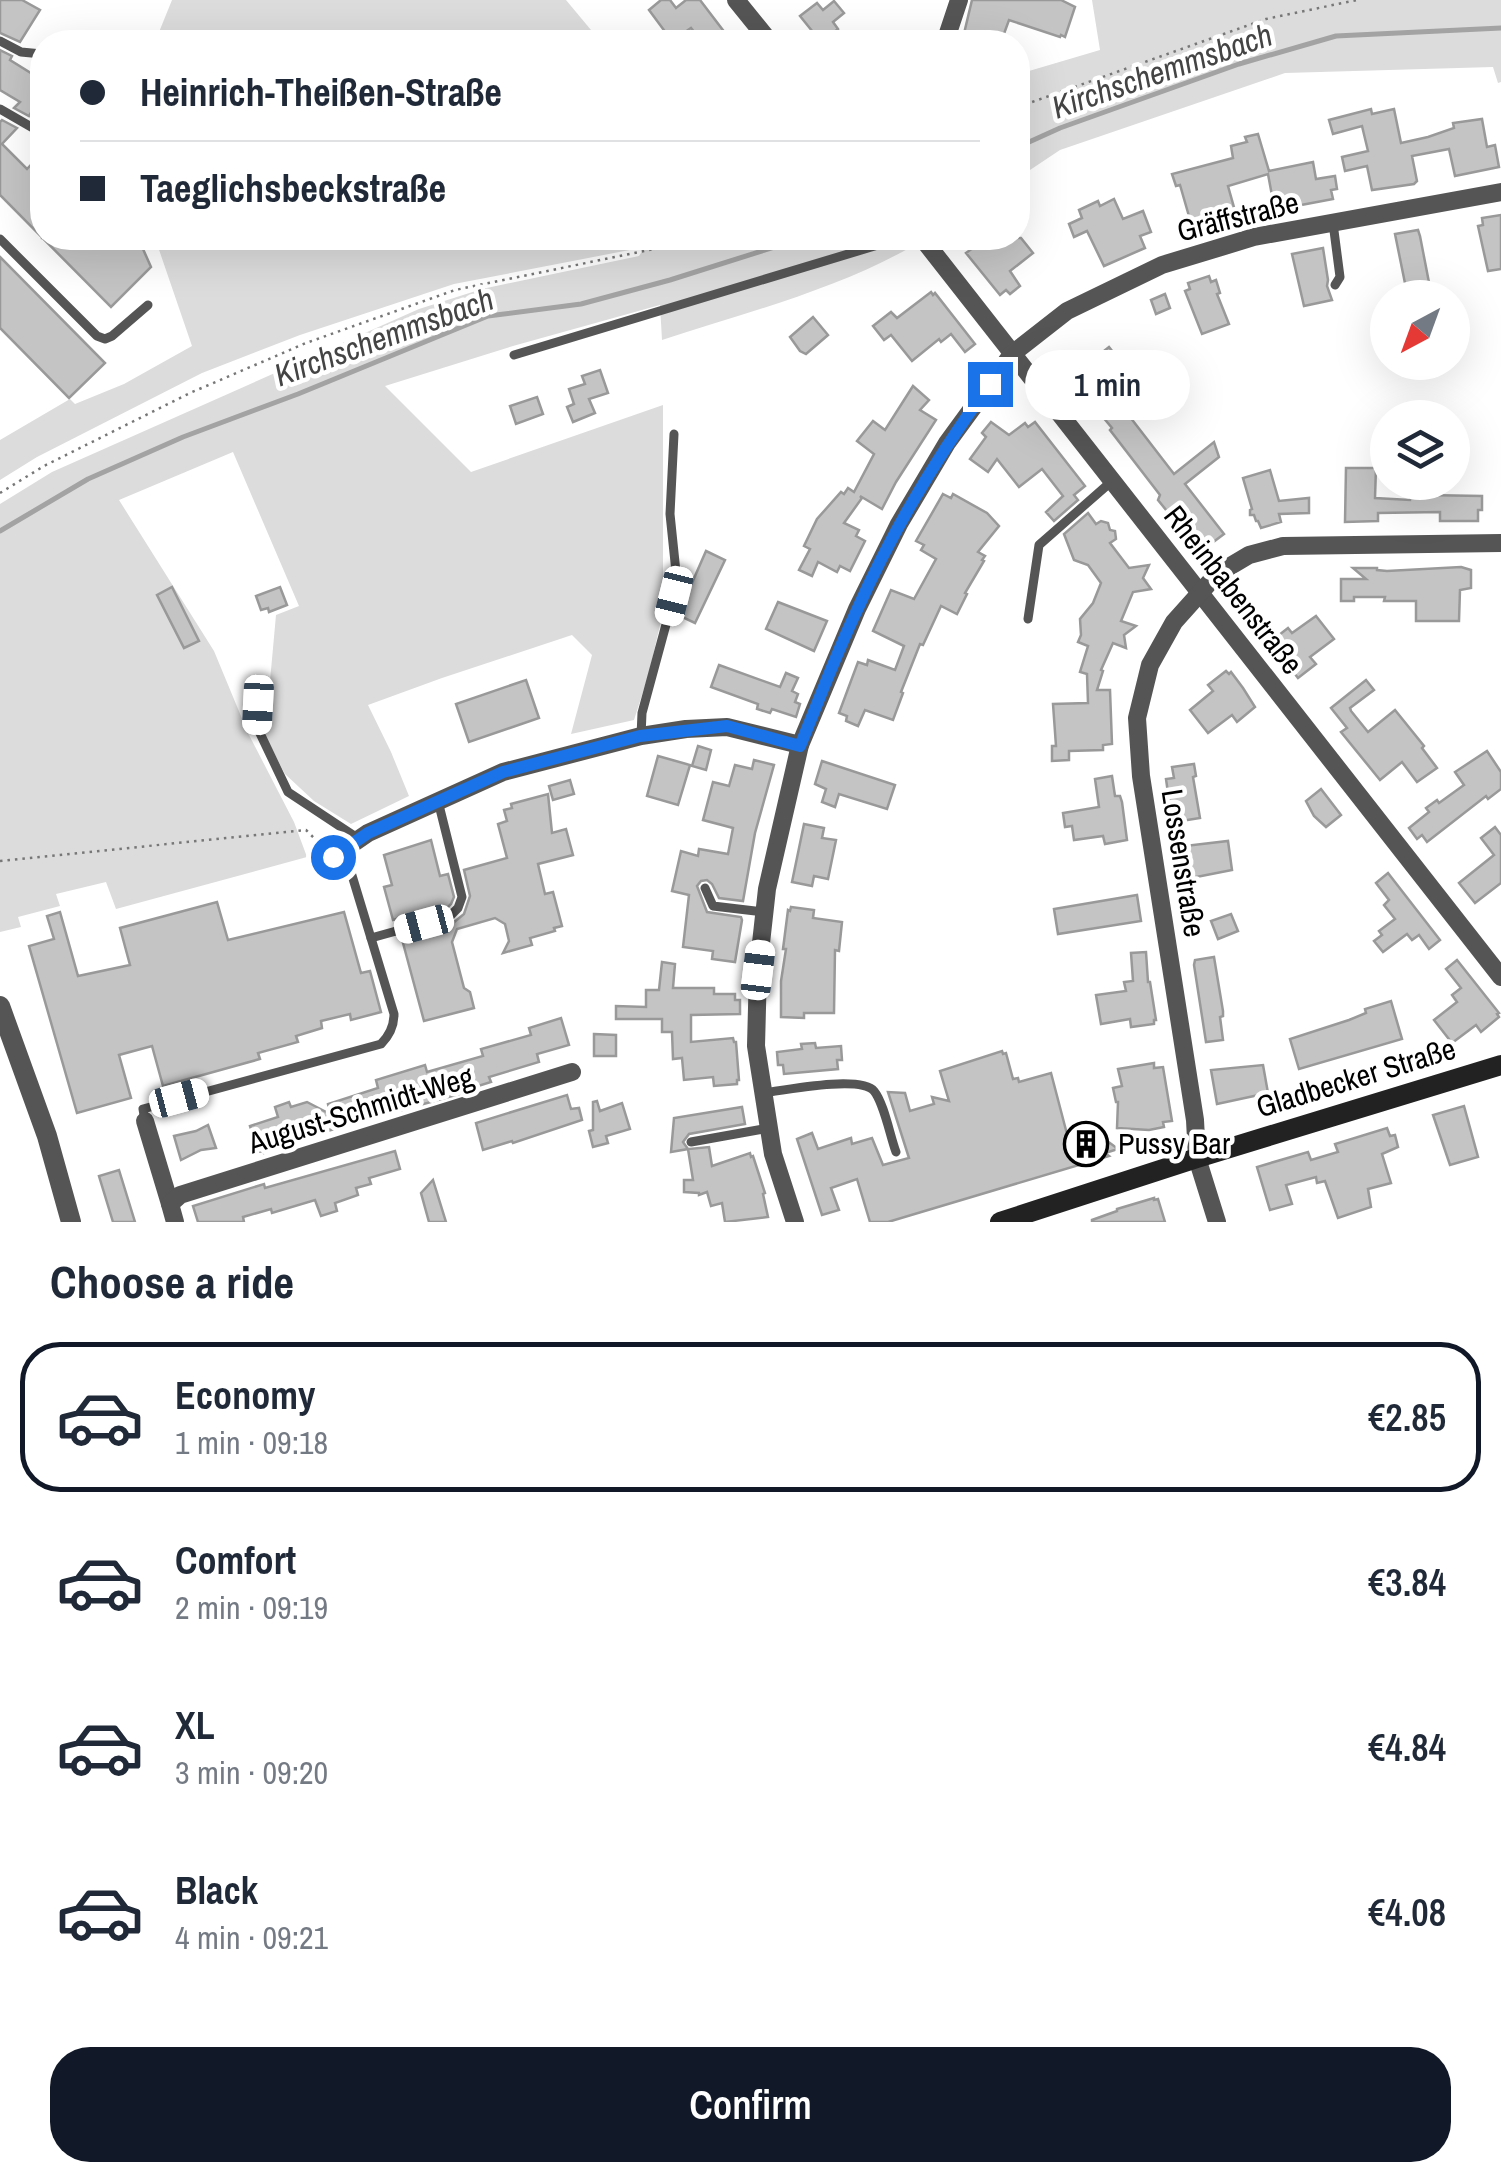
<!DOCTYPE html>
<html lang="en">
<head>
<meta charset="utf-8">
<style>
	:root { --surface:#fff; --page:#f6f6f7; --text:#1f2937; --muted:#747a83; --line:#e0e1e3; --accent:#111827 }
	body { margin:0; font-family:"Archivo Narrow",sans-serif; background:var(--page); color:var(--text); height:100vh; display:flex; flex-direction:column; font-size:38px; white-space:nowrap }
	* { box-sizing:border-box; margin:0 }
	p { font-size:32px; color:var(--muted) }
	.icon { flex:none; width:55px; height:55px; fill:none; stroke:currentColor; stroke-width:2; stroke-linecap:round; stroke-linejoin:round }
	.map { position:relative; height:1222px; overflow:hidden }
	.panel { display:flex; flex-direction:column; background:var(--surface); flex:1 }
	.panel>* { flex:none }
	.hud { position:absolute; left:30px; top:30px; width:1000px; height:220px; border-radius:40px; box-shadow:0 10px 40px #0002; display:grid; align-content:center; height:220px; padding:0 50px; background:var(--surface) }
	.needle { width:65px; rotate:221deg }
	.controls { position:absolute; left:1370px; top:280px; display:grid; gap:20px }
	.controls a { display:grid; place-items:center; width:100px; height:100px; border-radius:50%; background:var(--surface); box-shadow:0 10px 40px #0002; font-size:50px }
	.end { position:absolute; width:45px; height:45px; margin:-22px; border:12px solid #1a73e8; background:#fff; box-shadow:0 0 0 5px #fff }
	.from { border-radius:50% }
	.bubble { position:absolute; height:70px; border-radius:35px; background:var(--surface); box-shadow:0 10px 40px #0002; font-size:32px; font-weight:600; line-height:70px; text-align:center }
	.car { position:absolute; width:30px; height:60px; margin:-30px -15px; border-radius:12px; box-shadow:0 0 8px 2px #0007; background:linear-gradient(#fff 24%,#345 0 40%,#fff 0 76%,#345 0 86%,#fff 0) }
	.hud b { display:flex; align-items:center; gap:35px; height:95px; font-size:38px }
	.hud b+b { border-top:2px solid var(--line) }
	.hud i { width:25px; height:25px; background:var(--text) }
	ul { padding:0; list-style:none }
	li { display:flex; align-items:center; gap:30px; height:150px; margin:0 20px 15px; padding:0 30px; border:5px solid transparent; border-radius:40px }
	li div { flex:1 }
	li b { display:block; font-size:38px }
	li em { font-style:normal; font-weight:600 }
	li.on { border-color:var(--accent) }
	li>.icon { width:90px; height:90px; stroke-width:1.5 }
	h2 { padding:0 50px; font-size:45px; line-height:120px }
	.primary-button { display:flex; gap:20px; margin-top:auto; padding:20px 50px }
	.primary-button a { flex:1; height:115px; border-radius:40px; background:var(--accent); color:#fff; font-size:40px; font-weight:600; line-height:115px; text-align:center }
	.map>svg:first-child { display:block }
	.green { fill:#dcdcdc }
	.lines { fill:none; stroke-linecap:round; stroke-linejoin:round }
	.stream { stroke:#a3a3a3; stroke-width:5 }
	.building { fill:#c4c4c4; stroke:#999; stroke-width:2.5 }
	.path { stroke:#777; stroke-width:2.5; stroke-dasharray:2.5 5; stroke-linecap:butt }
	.service { stroke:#555; stroke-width:9 }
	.minor { stroke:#555; stroke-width:18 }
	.tertiary { stroke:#555; stroke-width:20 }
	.secondary { stroke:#222; stroke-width:20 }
	.route { stroke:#1a73e8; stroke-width:12 }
	.labels { text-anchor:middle; stroke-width:9; stroke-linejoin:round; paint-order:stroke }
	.street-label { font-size:30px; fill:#000; stroke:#fff }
	.poi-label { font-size:30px; fill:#000; stroke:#fff; text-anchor:start }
	.water-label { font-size:32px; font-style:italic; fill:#444; stroke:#fff }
</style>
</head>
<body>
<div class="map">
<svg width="1501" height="1222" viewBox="0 0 1501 1222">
	<rect width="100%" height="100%" fill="#fff"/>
	<g class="green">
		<polygon points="172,0 566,0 601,42 155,42"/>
		<polygon points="1092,0 1501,0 1501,82 1498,83 1493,67 1285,73 1060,150 1018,178 1018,77 1029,71 1100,50"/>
		<path d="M155,238H651L647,246L678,238H926C850,286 748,312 662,340L660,305L513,346L385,386L471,472L663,405V612L649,673L634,720L571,734L592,655L572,635L442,678L368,705L391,752L409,796L351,824L314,801L285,774L265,736L276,615L299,606L233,452L119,500L214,651L248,733L294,822L307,857L116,909L106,882L56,894L60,906L18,917L21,927L0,932V504L52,472L419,309L482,289L639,256L645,247L454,284L300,335L202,373L37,457L0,480V440L70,399L75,404L124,384L192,346Z"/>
	</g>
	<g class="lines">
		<g class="stream">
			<polyline points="1018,147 1060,128 1239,64 1336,36 1501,28"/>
			<polyline points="0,531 88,479 183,437 298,394 488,316 581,304 670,280 803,238"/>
		</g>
	</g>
	<g class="building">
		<polygon points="0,0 22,0 40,10 20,42 0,33"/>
		<polygon points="661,0 670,0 676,8 686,0 700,0 732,42 702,42 691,28 672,41 649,10"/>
		<polygon points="972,0 1061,0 1075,7 1065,37 1061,35 1060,37 1009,20 1001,42 962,42"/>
		<polygon points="834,1 844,13 833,22 838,29 821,42 800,16 817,3 823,10"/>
		<polygon points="0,50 12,56 10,60 42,80 42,95 29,116 14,108 20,102 0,90"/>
		<polygon points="1371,109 1372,114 1394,109 1401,143 1428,137 1454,128 1453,123 1482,119 1487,147 1495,145 1499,167 1455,176 1449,149 1412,156 1417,181 1414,184 1372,190 1367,166 1345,171 1342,157 1368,151 1362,126 1333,134 1329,120"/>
		<polygon points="2,120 17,128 2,144 27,169 42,153 42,238 131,238 143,249 151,267 111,307 0,195 0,122"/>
		<polygon points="1258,134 1269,171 1313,162 1316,179 1335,176 1337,189 1331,190 1333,199 1280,209 1279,200 1273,201 1268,174 1228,186 1237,218 1234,219 1234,221 1197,231 1197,229 1193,230 1180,185 1176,186 1172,174 1233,158 1231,146 1247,142 1245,137"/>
		<polygon points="1114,199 1123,219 1143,211 1151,232 1140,236 1145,248 1104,266 1087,231 1074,237 1069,224 1082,218 1079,210 1098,201 1100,206"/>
		<polygon points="1501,215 1501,269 1488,271 1478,226 1483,225 1482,218"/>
		<polygon points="1418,230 1420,236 1432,298 1408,298 1395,234"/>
		<polygon points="977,238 1021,238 1033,253 1010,271 1020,286 1010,294 1006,290 1000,295 966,253 973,248 970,243"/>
		<polygon points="1323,248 1328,280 1327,286 1332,300 1304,306 1292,254"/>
		<polygon points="0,257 105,363 69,398 0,328"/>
		<polygon points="1209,276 1211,282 1216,280 1220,293 1217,294 1229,324 1202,334 1185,291 1190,289 1188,283"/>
		<polygon points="931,292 933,295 935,293 975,344 965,352 951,334 941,342 939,339 912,361 891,335 884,340 873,326 891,312 897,318"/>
		<polygon points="1165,294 1170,308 1156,314 1151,300"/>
		<polygon points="813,317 828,335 806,354 800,351 790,337"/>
		<polygon points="1109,347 1127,370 1117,377 1131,395 1120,404 1174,474 1214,442 1219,457 1185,484 1224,534 1200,552 1158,500 1160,495 1110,430 1112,428 1092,404 1087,408 1063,378 1072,371 1069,368 1080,359 1085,366"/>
		<polygon points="600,370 608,393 589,399 595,413 573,422 567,407 574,404 569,389 585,384 582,376"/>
		<polygon points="913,386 929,400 920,410 936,420 896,482 882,509 860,496 862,498 844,523 859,530 856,536 865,541 850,571 840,566 837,572 818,562 812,576 799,570 810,549 804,546 817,519 841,492 844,494 848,488 854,492 874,454 857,441 873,421 885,430"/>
		<polygon points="537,397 543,414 516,424 510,406"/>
		<polygon points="991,422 1009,435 1025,423 1028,427 1035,422 1085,486 1074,495 1078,500 1054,521 1046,512 1063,496 1042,469 1019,487 997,459 988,472 970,459 986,437 982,433"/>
		<polygon points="1346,468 1376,468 1375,498 1410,500 1411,491 1425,490 1425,495 1482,496 1482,510 1478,510 1478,521 1440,521 1440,512 1378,513 1378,521 1345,522"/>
		<polygon points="1270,470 1279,501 1309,498 1309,513 1279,514 1281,522 1261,528 1258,521 1256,521 1254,515 1250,515 1250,510 1252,509 1243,478"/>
		<polygon points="943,494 951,498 953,494 987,513 999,526 978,552 985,556 982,560 984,561 965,593 967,594 957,614 941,606 923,645 920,644 901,692 903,693 893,720 865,710 858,726 846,721 847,716 839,713 858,662 867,665 868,660 895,670 904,646 873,631 891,590 914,599 936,559 921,550 924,545 916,541"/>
		<polygon points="1088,513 1096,524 1101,521 1108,523 1110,530 1115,531 1116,539 1110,543 1129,568 1149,565 1143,578 1151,589 1133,592 1121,621 1136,626 1124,635 1126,648 1113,643 1101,670 1103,671 1097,690 1110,690 1112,744 1103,745 1103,750 1069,751 1069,760 1052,761 1052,746 1056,746 1053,704 1088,703 1087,674 1080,672 1088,646 1078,642 1081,635 1080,619 1093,603 1101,583 1088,565 1074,560 1064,534"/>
		<polygon points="706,551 725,560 695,623 678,615"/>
		<polygon points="1461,567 1471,570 1471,588 1460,590 1459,621 1416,621 1416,601 1384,601 1385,597 1354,597 1354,601 1341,601 1341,579 1366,579 1353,568 1377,568 1377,570 1387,571"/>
		<polygon points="172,587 199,641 184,648 157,595"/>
		<polygon points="280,587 287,605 269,612 268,608 261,610 256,596"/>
		<polygon points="778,602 827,621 814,651 766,629"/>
		<polygon points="1316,616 1334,639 1310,657 1316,664 1298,678 1270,642 1288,628 1292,633"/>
		<polygon points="719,665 780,687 786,673 798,678 792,691 798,694 795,702 800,704 796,717 772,709 770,713 757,709 758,704 711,687"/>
		<polygon points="1226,671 1229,674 1231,672 1243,688 1255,707 1237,722 1232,715 1208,733 1190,710 1213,691 1208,685"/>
		<polygon points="526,680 539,718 469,742 456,704"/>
		<polygon points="1366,680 1374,690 1350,708 1351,711 1368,732 1395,710 1424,746 1422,748 1437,768 1417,782 1402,762 1380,780 1341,732 1347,728 1331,708"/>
		<polygon points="698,746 711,750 706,770 692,766"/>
		<polygon points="1487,751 1501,772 1501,789 1488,799 1486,796 1427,842 1422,835 1417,839 1409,828 1429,812 1426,808 1437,800 1439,803 1464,785 1455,772"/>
		<polygon points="658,756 690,765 678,805 647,796"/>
		<polygon points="754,760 774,765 755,833 743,901 719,898 712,884 707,880 701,881 697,886 707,912 741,917 742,920 735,962 712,959 713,951 683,947 689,895 672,891 681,851 698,856 699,849 728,854 733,828 703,820 713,782 729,786 735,765 752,769"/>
		<polygon points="822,761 895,785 887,809 839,794 835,807 822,802 826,789 815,784"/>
		<polygon points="1194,764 1196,776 1193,777 1200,818 1181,821 1180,813 1171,814 1166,779 1174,778 1172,767"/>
		<polygon points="1112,776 1115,796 1120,796 1122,802 1127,840 1105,844 1103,836 1074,840 1072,826 1065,827 1063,813 1099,807 1095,779"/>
		<polygon points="570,780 574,794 553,800 549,786"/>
		<polygon points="1321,789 1341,815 1326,827 1314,816 1306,801"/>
		<polygon points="548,794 552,833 566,829 573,855 538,864 545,894 553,892 562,926 554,928 555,931 530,938 532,945 503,953 509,941 505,924 495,918 457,929 452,942 464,988 470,992 474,1008 424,1021 403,943 420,939 418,933 453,923 464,914 470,896 464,870 507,858 498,824 507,821 504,810 512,808 511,804"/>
		<polygon points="804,824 824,828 822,838 836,840 828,879 814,876 812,886 792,882"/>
		<polygon points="1495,827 1501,835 1501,883 1475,903 1459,883 1494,855 1481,838"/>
		<polygon points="431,840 440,876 448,874 454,897 451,904 446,909 414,918 413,914 393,920 384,887 392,885 384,855"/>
		<polygon points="1228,841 1232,870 1181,880 1176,847"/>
		<polygon points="1388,873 1440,940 1429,949 1419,935 1412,940 1407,934 1383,952 1374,941 1382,935 1379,931 1395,919 1384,905 1389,900 1376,883"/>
		<polygon points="1137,895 1141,921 1058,934 1054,909"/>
		<polygon points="217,902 228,940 344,912 361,973 370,971 381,1012 351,1020 350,1014 321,1021 322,1028 296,1036 298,1042 258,1053 260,1059 163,1086 152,1046 119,1055 131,1098 77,1113 29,946 54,939 47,916 60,912 78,976 130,965 120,928"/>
		<polygon points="791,907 814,910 813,918 842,922 839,951 835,950 834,1013 804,1013 804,1018 781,1017 781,981 786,949 783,949 788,910 790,911"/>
		<polygon points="1231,914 1238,931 1218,939 1211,921"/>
		<polygon points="1146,952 1148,982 1150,982 1156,1020 1154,1020 1154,1024 1131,1027 1130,1019 1101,1024 1096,995 1126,991 1124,982 1133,981 1131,953"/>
		<polygon points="1214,957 1223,1011 1223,1016 1220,1017 1223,1040 1206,1042 1194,965 1195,960"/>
		<polygon points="1457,960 1499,1013 1497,1014 1499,1017 1481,1032 1476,1025 1452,1043 1434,1020 1457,1002 1452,995 1461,988 1446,969"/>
		<polygon points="662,962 675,964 673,988 714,988 714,994 735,994 735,1000 740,1000 740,1014 691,1015 691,1042 733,1038 734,1042 736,1042 739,1080 737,1080 737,1084 714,1086 713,1077 684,1080 682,1058 673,1059 672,1032 662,1032 662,1019 616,1019 616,1006 646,1007 646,990 659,990"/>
		<polygon points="1391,1001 1402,1039 1299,1069 1290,1039 1349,1020 1366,1013 1365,1009"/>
		<polygon points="561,1018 569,1045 537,1054 539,1062 489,1077 491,1082 462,1091 463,1093 306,1137 264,1153 263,1151 258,1152 250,1126 278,1117 275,1107 289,1102 291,1107 307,1102 330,1114 328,1104 378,1088 376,1080 425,1065 427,1072 483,1056 481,1049 531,1035 529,1028"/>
		<polygon points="594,1034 616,1035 616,1056 594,1056"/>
		<polygon points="815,1043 816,1048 841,1046 842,1060 837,1060 838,1069 784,1074 783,1065 778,1065 777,1052 802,1049 801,1044"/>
		<polygon points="1002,1051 1003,1054 1006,1053 1013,1079 1018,1078 1019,1082 1051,1073 1067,1134 1077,1131 1095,1139 1102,1137 1118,1149 1105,1153 1109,1156 888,1222 870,1222 857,1179 831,1188 839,1210 822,1215 797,1139 812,1133 818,1149 851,1138 852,1144 872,1138 883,1165 909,1158 888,1092 905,1093 910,1111 934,1104 932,1097 949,1101 940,1071"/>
		<polygon points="1154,1063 1154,1068 1163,1067 1172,1121 1163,1122 1164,1127 1149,1130 1117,1128 1118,1102 1116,1102 1113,1088 1122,1086 1118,1069"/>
		<polygon points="1263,1065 1268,1093 1217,1104 1211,1070"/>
		<polygon points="567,1095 571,1109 579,1108 582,1120 513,1143 512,1141 483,1150 476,1123"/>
		<polygon points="597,1101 600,1111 622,1103 630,1129 606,1136 608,1143 593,1147 589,1131 593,1130 593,1102"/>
		<polygon points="1464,1106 1478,1157 1450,1165 1433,1115"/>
		<polygon points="742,1107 745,1124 689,1134 683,1142 688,1149 671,1152 674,1118"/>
		<polygon points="208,1125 216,1148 201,1150 181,1160 174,1136 196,1131"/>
		<polygon points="1387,1128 1390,1136 1395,1135 1398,1147 1382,1154 1391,1183 1368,1189 1371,1207 1338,1218 1325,1181 1317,1183 1316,1177 1286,1185 1292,1204 1270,1210 1257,1167 1308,1152 1311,1160 1338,1152 1335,1144"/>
		<polygon points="709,1147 712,1166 750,1153 751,1157 753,1156 765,1193 763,1194 768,1217 725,1222 722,1203 711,1206 707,1192 699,1195 699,1193 684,1192 684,1180 693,1180 688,1149"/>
		<polygon points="395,1151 400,1169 369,1178 371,1184 356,1188 358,1195 335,1203 337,1211 321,1216 315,1200 272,1213 271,1209 243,1217 244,1222 198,1222 193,1206 264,1184 265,1188"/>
		<polygon points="119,1170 135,1222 113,1222 99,1176"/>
		<polygon points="433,1180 446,1222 429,1222 421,1193"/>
		<polygon points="1154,1198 1154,1200 1158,1199 1165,1222 1092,1222 1092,1220 1117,1211 1117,1209"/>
	</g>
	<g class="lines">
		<g class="path">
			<polyline points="1018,107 1266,19 1357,0"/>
			<polyline points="0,493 44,466 190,393 306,343 455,290 649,250 696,238"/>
			<polyline points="0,861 306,830 321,845"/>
		</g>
		<g class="service">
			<polyline points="0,41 21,52 42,54"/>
			<polyline points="0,109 33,128 42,130"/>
			<polyline points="1333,223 1340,277 1335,285"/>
			<polyline points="0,239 97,336 105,339 112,336 148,305"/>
			<polyline points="514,355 901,238"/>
			<polyline points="1028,619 1039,545 1112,481"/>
			<polyline points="259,683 257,727 288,792 359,839"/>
			<polyline points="641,736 642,713 674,595 676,572 670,514 674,434"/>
			<polyline points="705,888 713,906 764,912"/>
			<polyline points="371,938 450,916 458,908 462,897 438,801"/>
			<path d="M763,1093C785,1090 861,1075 874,1091C884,1103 890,1136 896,1152"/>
			<path d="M145,1121L143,1109L381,1044C389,1036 394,1026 394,1014L344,849"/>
			<polyline points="691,1142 769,1128"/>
		</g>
		<g class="minor">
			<polyline points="736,0 770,42"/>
			<polyline points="945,42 959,0"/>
			<polyline points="922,238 1501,977"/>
			<polyline points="333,857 368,833 503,772 641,736 686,729 727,727 800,745"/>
			<polyline points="145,1121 170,1204"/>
			<polyline points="175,1222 170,1204 180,1195 572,1072"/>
			<polyline points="795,1222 773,1154 756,1046 758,970 767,889 800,745 857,609 899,524 947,443 1012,354 1067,311 1162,265 1254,237 1501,192"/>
			<polyline points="1217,1222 1197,1158 1195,1120 1141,776 1137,718 1150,665 1174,622 1217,574 1249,555 1283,546 1501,543"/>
		</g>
		<polyline class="tertiary" points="0,1006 47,1136 71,1222"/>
		<polyline class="secondary" points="1000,1222 1197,1158 1501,1065"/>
	</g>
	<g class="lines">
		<path class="route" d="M333,857L368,833L503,772L640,736L727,726L800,746C819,700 836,654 857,610C893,529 938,455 990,384"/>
	</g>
	<defs>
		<symbol id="building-ring" viewBox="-11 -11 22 22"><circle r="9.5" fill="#fff" stroke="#000" stroke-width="1.5"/><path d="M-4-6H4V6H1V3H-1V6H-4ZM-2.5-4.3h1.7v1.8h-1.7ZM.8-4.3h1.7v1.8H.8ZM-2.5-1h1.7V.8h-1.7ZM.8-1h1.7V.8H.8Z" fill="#000"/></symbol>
	</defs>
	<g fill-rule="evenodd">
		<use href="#building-ring" x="1061" y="1119" width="50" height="50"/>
	</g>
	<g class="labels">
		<g class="street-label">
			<text transform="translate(1238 217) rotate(-14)" y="10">Gräffstraße</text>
			<text transform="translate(1233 590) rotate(52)" y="10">Rheinbabenstraße</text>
			<text transform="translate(1183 863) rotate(81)" y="10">Lossenstraße</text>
			<text transform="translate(1356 1078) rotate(-17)" y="10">Gladbecker Straße</text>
			<text transform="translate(361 1110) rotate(-17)" y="10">August-Schmidt-Weg</text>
		</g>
		<g class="poi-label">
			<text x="1118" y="1154">Pussy Bar</text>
		</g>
		<g class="water-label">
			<text transform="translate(1162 71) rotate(-19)" y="11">Kirchschemmsbach</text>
			<text transform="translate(384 337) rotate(-20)" y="11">Kirchschemmsbach</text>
		</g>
	</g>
</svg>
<div class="controls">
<a><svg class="needle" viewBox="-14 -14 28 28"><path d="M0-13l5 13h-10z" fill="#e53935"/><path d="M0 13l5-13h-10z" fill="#747a83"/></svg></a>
<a><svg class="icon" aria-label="layers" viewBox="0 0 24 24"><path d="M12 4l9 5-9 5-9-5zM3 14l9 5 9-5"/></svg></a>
</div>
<i class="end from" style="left:333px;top:857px"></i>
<i class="end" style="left:990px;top:384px"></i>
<div class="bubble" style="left:1025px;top:350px;width:165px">1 min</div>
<i class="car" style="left:674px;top:596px;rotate:194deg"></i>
<i class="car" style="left:258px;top:705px;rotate:183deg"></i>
<i class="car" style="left:424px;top:924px;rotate:255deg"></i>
<i class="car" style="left:758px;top:970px;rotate:7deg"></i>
<i class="car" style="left:179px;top:1098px;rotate:75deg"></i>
<div class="hud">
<b><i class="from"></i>Heinrich-Theißen-Straße</b>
<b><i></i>Taeglichsbeckstraße</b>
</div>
</div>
<section class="panel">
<h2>Choose a ride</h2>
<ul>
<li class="on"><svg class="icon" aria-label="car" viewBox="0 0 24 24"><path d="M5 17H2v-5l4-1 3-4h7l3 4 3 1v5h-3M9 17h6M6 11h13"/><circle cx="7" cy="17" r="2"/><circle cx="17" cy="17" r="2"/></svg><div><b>Economy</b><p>1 min · 09:18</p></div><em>€2.85</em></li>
<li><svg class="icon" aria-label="car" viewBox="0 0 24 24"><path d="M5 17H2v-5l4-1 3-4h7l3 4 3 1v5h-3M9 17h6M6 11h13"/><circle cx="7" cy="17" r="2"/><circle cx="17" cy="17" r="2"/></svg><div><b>Comfort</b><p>2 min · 09:19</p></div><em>€3.84</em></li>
<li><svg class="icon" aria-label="car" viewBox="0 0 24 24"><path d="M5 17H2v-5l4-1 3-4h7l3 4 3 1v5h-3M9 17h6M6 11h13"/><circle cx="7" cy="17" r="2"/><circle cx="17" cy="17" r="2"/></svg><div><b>XL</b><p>3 min · 09:20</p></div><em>€4.84</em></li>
<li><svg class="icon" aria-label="car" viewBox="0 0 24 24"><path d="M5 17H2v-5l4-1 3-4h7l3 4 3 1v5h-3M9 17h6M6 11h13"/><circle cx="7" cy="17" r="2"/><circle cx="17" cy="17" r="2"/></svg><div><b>Black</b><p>4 min · 09:21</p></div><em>€4.08</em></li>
</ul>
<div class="primary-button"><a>Confirm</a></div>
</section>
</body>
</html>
